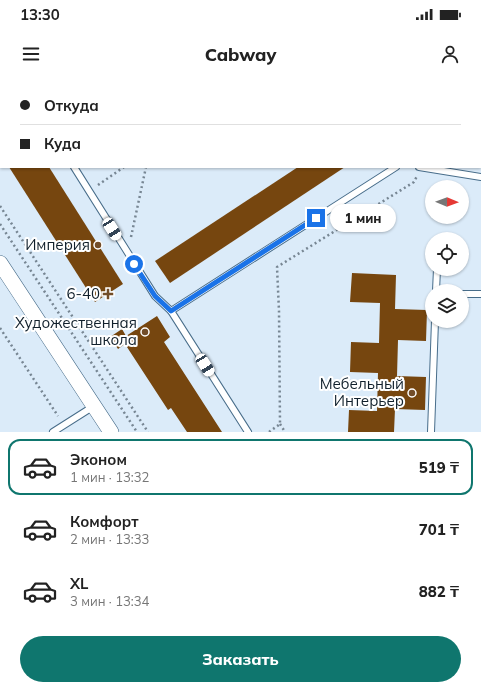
<!DOCTYPE html>
<html lang="ru">
<head>
<meta charset="utf-8">
<style>
	:root { --surface:#fff; --page:#f2f2f2; --text:#222; --muted:#767676; --line:#e0e0e0; --accent:#0f766e }
	body { margin:0; font-family:Mulish,sans-serif; background:var(--page); color:var(--text); height:100vh; display:flex; flex-direction:column; font-size:15px; white-space:nowrap }
	* { box-sizing:border-box; margin:0 }
	p { font-size:13px; color:var(--muted) }
	.icon { flex:none; width:22px; height:22px; fill:none; stroke:currentColor; stroke-width:2; stroke-linecap:round; stroke-linejoin:round }
	.map { position:relative; height:352px; overflow:hidden }
	.drawer { display:flex; flex-direction:column; background:var(--surface); flex:1 }
	.drawer>* { flex:none }
	.guide { position:absolute; left:0px; top:0px; width:481px; height:88px; box-shadow:0 1px 3px #0004; display:grid; align-content:center; height:88px; padding:0 20px; background:var(--surface) }
	.needle { width:26px; rotate:91deg }
	.controls { position:absolute; left:425px; top:100px; display:grid; gap:8px }
	.controls a { display:grid; place-items:center; width:44px; height:44px; border-radius:50%; background:var(--surface); box-shadow:0 1px 3px #0004; font-size:20px }
	.end { position:absolute; width:18px; height:18px; margin:-9px; border:5px solid #1a73e8; background:#fff; box-shadow:0 0 0 2px #fff }
	.from { border-radius:50% }
	.bubble { position:absolute; height:28px; border-radius:14px; background:var(--surface); box-shadow:0 1px 3px #0004; font-size:13px; font-weight:800; line-height:28px; text-align:center }
	.car { position:absolute; width:12px; height:24px; margin:-12px -6px; border-radius:5px; box-shadow:0 0 3px 1px #0007; background:linear-gradient(#fff 24%,#345 0 40%,#fff 0 76%,#345 0 86%,#fff 0) }
	.guide b { display:flex; align-items:center; gap:14px; height:38px; font-size:15px }
	.guide b+b { border-top:1px solid var(--line) }
	.guide i { width:10px; height:10px; background:var(--text) }
	ul { padding:7px 0 0; list-style:none }
	li { display:flex; align-items:center; gap:12px; height:56px; margin:0 8px 6px; padding:0 12px; border:2px solid transparent; border-radius:12px }
	li div { flex:1 }
	li b { display:block; font-size:15px }
	li em { font-style:normal; font-weight:800 }
	li.on { border-color:var(--accent) }
	li>.icon { width:36px; height:36px; stroke-width:1.5 }
	.cta { display:flex; gap:8px; margin-top:auto; padding:8px 20px }
	.cta a { flex:1; height:46px; border-radius:24px; background:var(--accent); color:#fff; font-size:16px; font-weight:800; line-height:46px; text-align:center }
	.status { display:flex; justify-content:space-between; align-items:center; height:28px; padding:0 20px; background:var(--surface); direction:ltr }
	.status svg { height:11px; fill:currentColor }
	header { display:flex; justify-content:space-between; align-items:center; height:52px; padding:0 20px; background:var(--surface); font-size:18px; font-weight:800 }
	.map>svg:first-child { display:block }
	.building { fill:#76460f }
	.lines { fill:none; stroke-linecap:round; stroke-linejoin:round }
	.service-casing { stroke:#486d8a; stroke-width:8 }
	.tertiary-casing { stroke:#486d8a; stroke-width:16 }
	.path { stroke:#778693; stroke-width:2.5; stroke-dasharray:2 3; stroke-linecap:butt }
	.service { stroke:#fff; stroke-width:6 }
	.tertiary { stroke:#fff; stroke-width:15 }
	.route { stroke:#1a73e8; stroke-width:5 }
	.poi-dot { fill:#724d29; stroke:#fff; stroke-width:1.5 }
	.labels { text-anchor:middle; stroke-width:4; stroke-linejoin:round; paint-order:stroke }
	.poi-label { font-size:15px; fill:#11202c; stroke:#fff; text-anchor:end }
</style>
</head>
<body>
<div class="status"><b>13:30</b><svg viewBox="0 0 49 12"><path d="M0 12V9h3v3zM5 12V6h3v6zM10 12V3h3v9zM15 12V0h3v12zM26 1h20v11H26zM47 4h2v5h-2z"/></svg></div>
<header><svg class="icon" aria-label="menu" viewBox="0 0 24 24"><path d="M4 6h16M4 12h16M4 18h16"/></svg>Cabway<svg class="icon" aria-label="person" viewBox="0 0 24 24"><circle cx="12" cy="8" r="4"/><path d="M4 21q1-7 8-7t8 7"/></svg></header>
<div class="map">
<svg width="481" height="352" viewBox="0 0 481 352">
	<rect width="100%" height="100%" fill="#dbebf9"/>
	<g class="building">
		<polygon points="9,87 49,87 123,204 95,222"/>
		<polygon points="298,87 345,87 170,203 155,181"/>
		<polygon points="352,193 396,195 395,229 427,230 426,261 398,260 397,296 426,297 425,330 395,329 394,352 348,352 349,330 377,331 378,293 350,292 351,262 379,263 380,223 350,222"/>
		<polygon points="157,236 170,257 164,262 222,352 187,352 171,328 168,330 125,264 118,269 110,257 122,249 126,256"/>
	</g>
	<g class="lines">
		<defs>
			<g id="service">
				<polyline points="19,0 20,1"/>
				<polyline points="416,1 416,0"/>
				<polyline points="74,87 155,216 171,231"/>
				<polyline points="419,87 481,97"/>
				<polyline points="436,211 437,189"/>
				<polyline points="462,214 481,214"/>
				<polyline points="53,352 94,326"/>
				<polyline points="248,352 171,231 396,87"/>
				<polyline points="431,352 435,241"/>
			</g>
			<polyline id="tertiary" points="0,183 111,352"/>
		</defs>
		<use href="#service" class="service-casing"/>
		<use href="#tertiary" class="tertiary-casing"/>
		<g class="path">
			<polyline points="164,1 164,0"/>
			<polyline points="254,1 255,0"/>
			<polyline points="330,1 330,0"/>
			<polyline points="480,41 481,40"/>
			<polyline points="98,105 124,87"/>
			<polyline points="0,126 148,352"/>
			<polyline points="0,144 137,352"/>
			<polyline points="131,157 146,87"/>
			<polyline points="0,248 58,336"/>
			<polyline points="280,344 285,352"/>
			<polyline points="269,352 280,344 279,231 277,187 414,102 417,96"/>
		</g>
		<use href="#service" class="service"/>
		<use href="#tertiary" class="tertiary"/>
	</g>
	<g class="lines">
		<polyline class="route" points="134,184 155,216 171,231 316,138"/>
	</g>
	<g class="poi-dot">
		<circle cx="98" cy="165" r="4"/>
		<path d="M106 208h4v4h4v4h-4v4h-4v-4h-4v-4h4z"/>
		<circle cx="145" cy="252" r="4"/>
		<circle cx="412" cy="313" r="4"/>
	</g>
	<g class="labels">
		<g class="poi-label">
			<text x="90" y="170">Империя</text>
			<text x="100" y="219">6-40</text>
			<text x="137" y="248">Художественная<tspan x="137" dy="17">школа</tspan></text>
			<text x="404" y="309">Мебельный<tspan x="404" dy="17">Интерьер</tspan></text>
		</g>
	</g>
</svg>
<div class="controls">
<a><svg class="needle" viewBox="-14 -14 28 28"><path d="M0-13l5 13h-10z" fill="#e53935"/><path d="M0 13l5-13h-10z" fill="#767676"/></svg></a>
<a><svg class="icon" aria-label="locate" viewBox="0 0 24 24"><circle cx="12" cy="12" r="6"/><path d="M12 2v4M12 18v4M2 12h4M18 12h4"/></svg></a>
<a><svg class="icon" aria-label="layers" viewBox="0 0 24 24"><path d="M12 4l9 5-9 5-9-5zM3 14l9 5 9-5"/></svg></a>
</div>
<i class="end from" style="left:134px;top:184px"></i>
<i class="end" style="left:316px;top:138px"></i>
<div class="bubble" style="left:330px;top:124px;width:66px">1 мин</div>
<i class="car" style="left:112px;top:149px;rotate:148deg"></i>
<i class="car" style="left:205px;top:285px;rotate:148deg"></i>
<div class="guide">
<b><i class="from"></i>Откуда</b>
<b><i></i>Куда</b>
</div>
</div>
<section class="drawer">
<ul>
<li class="on"><svg class="icon" aria-label="car" viewBox="0 0 24 24"><path d="M5 17H2v-5l4-1 3-4h7l3 4 3 1v5h-3M9 17h6M6 11h13"/><circle cx="7" cy="17" r="2"/><circle cx="17" cy="17" r="2"/></svg><div><b>Эконом</b><p>1 мин · 13:32</p></div><em>519 ₸</em></li>
<li><svg class="icon" aria-label="car" viewBox="0 0 24 24"><path d="M5 17H2v-5l4-1 3-4h7l3 4 3 1v5h-3M9 17h6M6 11h13"/><circle cx="7" cy="17" r="2"/><circle cx="17" cy="17" r="2"/></svg><div><b>Комфорт</b><p>2 мин · 13:33</p></div><em>701 ₸</em></li>
<li><svg class="icon" aria-label="car" viewBox="0 0 24 24"><path d="M5 17H2v-5l4-1 3-4h7l3 4 3 1v5h-3M9 17h6M6 11h13"/><circle cx="7" cy="17" r="2"/><circle cx="17" cy="17" r="2"/></svg><div><b>XL</b><p>3 мин · 13:34</p></div><em>882 ₸</em></li>
</ul>
<div class="cta"><a>Заказать</a></div>
</section>
</body>
</html>
